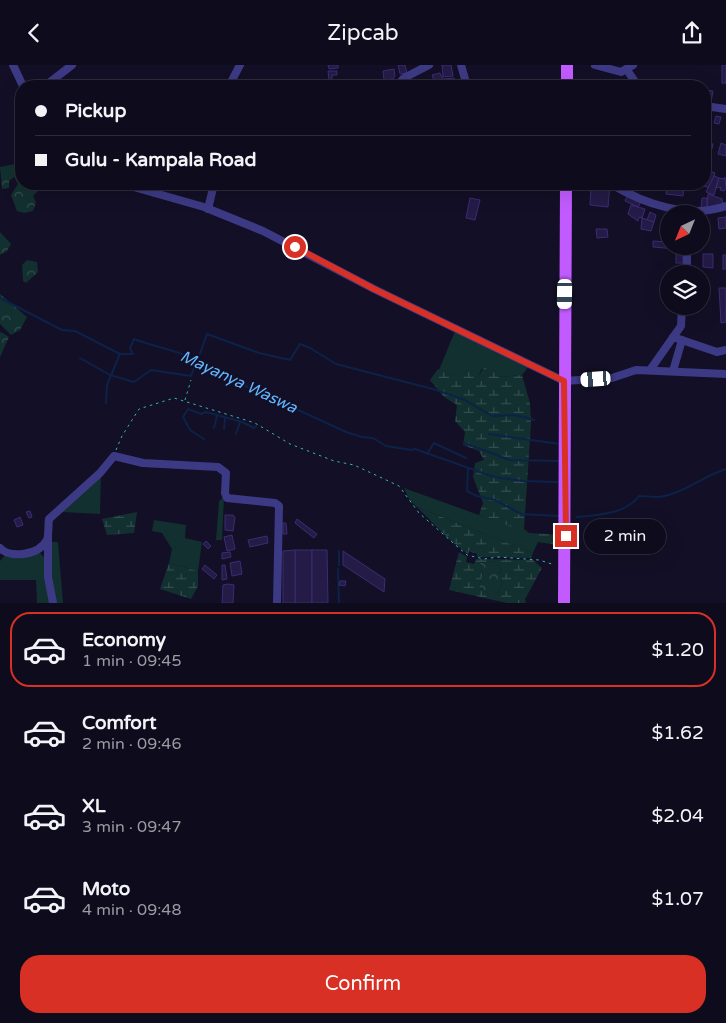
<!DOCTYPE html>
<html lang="en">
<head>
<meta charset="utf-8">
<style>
	:root { --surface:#0e0b1c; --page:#171425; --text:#f1f3f6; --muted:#9b9ba3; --line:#2e2b3b; --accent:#d93025 }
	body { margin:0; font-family:"Varela Round",sans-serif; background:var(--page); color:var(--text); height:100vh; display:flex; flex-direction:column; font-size:19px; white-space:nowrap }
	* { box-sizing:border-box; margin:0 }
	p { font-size:16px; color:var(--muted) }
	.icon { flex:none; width:28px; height:28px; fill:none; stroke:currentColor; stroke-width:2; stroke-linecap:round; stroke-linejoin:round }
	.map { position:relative; height:538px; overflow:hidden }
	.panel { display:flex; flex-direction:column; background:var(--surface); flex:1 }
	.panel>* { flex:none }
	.banner { position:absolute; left:15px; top:15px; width:696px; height:110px; border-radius:20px; box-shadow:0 5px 20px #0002,0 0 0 1px var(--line); display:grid; align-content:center; height:110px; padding:0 20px; background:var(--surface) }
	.needle { width:32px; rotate:223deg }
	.buttons { position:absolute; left:660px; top:140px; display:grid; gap:10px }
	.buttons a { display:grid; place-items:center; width:50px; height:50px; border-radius:50%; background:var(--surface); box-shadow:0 5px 20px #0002,0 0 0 1px var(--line); font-size:25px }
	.end { position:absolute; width:22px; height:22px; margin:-11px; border:6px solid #d93025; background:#fff; box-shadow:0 0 0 2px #fff }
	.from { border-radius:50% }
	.bubble { position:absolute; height:35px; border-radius:18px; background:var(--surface); box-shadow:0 5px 20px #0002,0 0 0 1px var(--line); font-size:16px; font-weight:600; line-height:35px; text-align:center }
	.car { position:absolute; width:15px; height:30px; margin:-15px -8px; border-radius:6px; box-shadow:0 0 4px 1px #0007; background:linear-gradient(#fff 24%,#345 0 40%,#fff 0 76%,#345 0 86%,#fff 0) }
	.banner b { display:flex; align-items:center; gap:18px; height:48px; font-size:19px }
	.banner b+b { border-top:1px solid var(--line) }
	.banner i { width:12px; height:12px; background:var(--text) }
	ul { padding:9px 0 0; list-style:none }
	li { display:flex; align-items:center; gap:15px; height:75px; margin:0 10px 8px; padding:0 10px; border:2px solid transparent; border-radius:20px }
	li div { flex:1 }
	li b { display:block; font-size:19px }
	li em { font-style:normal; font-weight:600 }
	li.selected { border-color:var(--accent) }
	li>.icon { width:45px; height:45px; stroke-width:1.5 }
	.action { display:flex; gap:10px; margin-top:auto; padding:10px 20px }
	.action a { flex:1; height:58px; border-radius:20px; background:var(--accent); color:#fff; font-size:20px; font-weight:600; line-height:58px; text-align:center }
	header { display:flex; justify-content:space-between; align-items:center; height:65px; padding:0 20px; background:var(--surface); font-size:22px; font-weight:600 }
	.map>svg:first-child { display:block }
	.grass { fill:#12302f }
	.forest { fill:url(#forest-crowns) }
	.wetland { fill:url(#wetland-marsh); fill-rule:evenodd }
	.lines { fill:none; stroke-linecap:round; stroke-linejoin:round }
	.stream { stroke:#0c2248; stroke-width:2 }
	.building { fill:#241b47; stroke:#3b2d73 }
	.path { stroke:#2fb8b0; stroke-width:1; stroke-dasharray:2.5 4; stroke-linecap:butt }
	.minor { stroke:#3d3a85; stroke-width:8 }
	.primary { stroke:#c25bff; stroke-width:12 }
	.route { stroke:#d93025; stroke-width:6 }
	.labels { text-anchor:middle; stroke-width:4; stroke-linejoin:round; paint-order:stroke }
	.water-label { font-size:16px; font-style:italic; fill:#62b6ff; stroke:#130f26 }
</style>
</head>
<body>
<header><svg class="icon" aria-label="back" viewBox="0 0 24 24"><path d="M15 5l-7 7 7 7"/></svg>Zipcab<svg class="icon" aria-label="share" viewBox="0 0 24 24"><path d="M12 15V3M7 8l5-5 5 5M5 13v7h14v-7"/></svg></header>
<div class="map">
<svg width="726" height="538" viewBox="0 0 726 538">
	<defs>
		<pattern id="forest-crowns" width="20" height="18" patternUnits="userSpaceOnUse" patternTransform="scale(1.25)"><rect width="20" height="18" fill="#12302f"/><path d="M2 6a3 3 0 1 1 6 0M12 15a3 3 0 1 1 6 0" fill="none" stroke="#344d4e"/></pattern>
		<pattern id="wetland-marsh" width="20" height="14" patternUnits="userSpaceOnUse" patternTransform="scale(1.25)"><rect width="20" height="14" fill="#12302f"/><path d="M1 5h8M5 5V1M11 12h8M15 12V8" fill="none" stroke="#344d4e"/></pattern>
	</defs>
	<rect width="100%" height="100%" fill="#130f26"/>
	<g class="grass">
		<polygon points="455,266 529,301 522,310 500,312 482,304 477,312 458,311 439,305"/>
		<polygon points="101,408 100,449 62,447"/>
		<polygon points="404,423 529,468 538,477 533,488 417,442 410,436"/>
		<polygon points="224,432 222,475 216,475 219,436"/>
		<polygon points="154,455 186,460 185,473 202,477 198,506 169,498 172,484 162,468 152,466"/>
		<polygon points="49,477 58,477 63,538 55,538 50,512"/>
		<polygon points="39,487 45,493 52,538 37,538 36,515 0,515 0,496 5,490"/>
	</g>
	<g class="forest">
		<polygon points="20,98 21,119 40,119 38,126 33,131 36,137 33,146 24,148 17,146 11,130 18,119 14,112 9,116 9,123 2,124 0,102"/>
		<polygon points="0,167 11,179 7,186 0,190"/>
		<polygon points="27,195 37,197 38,207 26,218 23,216 22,200"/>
		<polygon points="0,229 27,252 20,265 11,270 0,259"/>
		<polygon points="1,267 9,272 0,292 0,268"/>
		<polygon points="492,496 500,501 502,520 497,529 489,529 479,522 483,508 480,498"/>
	</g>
	<g class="wetland">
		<polygon points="489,297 495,300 496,309 500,312 522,310 530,338 531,359 524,464 529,468 563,470 564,481 538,477 528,468 479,450 483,438 473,412 475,398 484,395 479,386 463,380 465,367 455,356 457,340 444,332 430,315 438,304 458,311 468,302 477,312"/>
		<polygon points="417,442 533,488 531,493 477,492 477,489 469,486 468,489 451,476"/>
		<polygon points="137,447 134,468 107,470 102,454"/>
		<path d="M459,487L467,492L466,497L474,499L476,494L533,495L542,503L525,534L526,538H507L449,525ZM492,496L500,501L502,520L497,529H489L479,522L483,508L480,498Z"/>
		<polygon points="169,498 198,506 198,521 191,534 160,524"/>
	</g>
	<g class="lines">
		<g class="stream">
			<path d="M0,233L62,265L75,266L120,289H133L130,283L134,274C160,284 187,286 209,304L346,367L362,372L373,373L386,381L411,385L415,384L494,412L523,416L557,417"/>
			<polyline points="80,293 110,310 134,317 151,305 191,311 197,294"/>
			<polyline points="198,294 207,269 259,288 290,295 300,279 310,283 336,299 433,324 465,335 492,351 515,350 534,355"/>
			<polyline points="106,338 107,320 120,289"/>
			<polyline points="214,363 217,351"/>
			<polyline points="224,364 225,354"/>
			<polyline points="236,369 240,357"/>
			<polyline points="489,369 560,379"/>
			<polyline points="204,374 190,365 183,352 188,344 201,349 206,347 242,357 254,363 257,360"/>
			<polyline points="464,378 510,395 559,396"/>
			<polyline points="427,389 434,378 466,393"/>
			<polyline points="468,404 467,426 477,431 495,435 521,449 559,451"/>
			<path d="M577,452C597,450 626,449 639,431C645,431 652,432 659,432C683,429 703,411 726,404"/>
			<polyline points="339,486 339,500"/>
			<polyline points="338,504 339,538"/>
		</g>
	</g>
	<g class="building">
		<polygon points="328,0 338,0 338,3 329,4"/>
		<polygon points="398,0 405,0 407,8 400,9"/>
		<polygon points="442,0 451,0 453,11 443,12"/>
		<rect x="722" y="0" width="4" height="18"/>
		<polygon points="394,4 395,11 393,14 384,15 383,6"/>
		<polygon points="328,6 337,6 337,10 332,10 332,15 329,15"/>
		<polygon points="440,8 444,16 435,18 432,10"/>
		<polygon points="454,13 456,21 445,21 444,14"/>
		<polygon points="329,17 336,17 337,21 330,21"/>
		<polygon points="370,18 382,21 369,21"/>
		<polygon points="614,18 627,20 627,21 614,21"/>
		<polygon points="705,25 713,26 711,37 705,36"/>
		<polygon points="716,51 721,52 719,59 714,58"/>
		<polygon points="705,77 713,79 712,84 705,83"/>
		<polygon points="721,78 726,80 726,91 718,89"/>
		<polygon points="707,105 715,108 710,123 700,120 705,119"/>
		<polygon points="714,111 719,113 714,130 706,127"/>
		<polygon points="725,112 726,123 724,126 720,125 721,122 716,123 719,113 724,114"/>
		<polygon points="610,119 608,142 590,140 591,121"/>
		<polygon points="667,119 684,121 683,131 666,129"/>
		<polygon points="708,129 722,134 723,140 707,142"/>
		<polygon points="627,131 641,137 638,142 625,136"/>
		<polygon points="470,133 480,135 475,155 466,153"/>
		<polygon points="702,133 707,133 707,142 701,143"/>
		<polygon points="631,140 645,144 642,153 639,152 638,156 628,149"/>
		<polygon points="650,147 656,150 654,157 647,155"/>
		<polygon points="726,152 726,163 719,164 718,153"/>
		<polygon points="642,153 654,157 651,166 641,164"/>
		<polygon points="596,164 607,164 608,172 597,173"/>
		<polygon points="653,176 669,177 669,181 676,181 676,184 653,182"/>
		<rect x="676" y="188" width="7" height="10"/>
		<polygon points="703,189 713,189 713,203 703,202"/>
		<rect x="723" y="190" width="3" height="14"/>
		<polygon points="719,223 726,223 726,257 721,258"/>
		<polygon points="672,241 676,241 675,247 670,246"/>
		<polygon points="30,446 32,452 29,453 26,447"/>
		<polygon points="225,450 233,450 235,453 233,466 225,465"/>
		<polygon points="20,452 23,460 17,462 14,455"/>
		<polygon points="297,454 317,469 314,473 295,458"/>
		<polygon points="283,458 286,458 287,469 283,469"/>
		<polygon points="232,470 235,484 227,486 224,472"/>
		<polygon points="267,471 268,478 250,482 248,475"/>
		<polygon points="206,476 211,481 208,484 203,479"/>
		<rect x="295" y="485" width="17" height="53"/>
		<polygon points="295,485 295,538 283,538 283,486"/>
		<polygon points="312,485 327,485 328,538 312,538"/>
		<polygon points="343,486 385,514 384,527 343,500"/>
		<polygon points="230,487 231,492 222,494 222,488"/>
		<polygon points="240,496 242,509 232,511 230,498"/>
		<polygon points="205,500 217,510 214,514 202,504"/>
		<polygon points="222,500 225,500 227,514 222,515"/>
		<polygon points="340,516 346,516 345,521 339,520"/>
		<polygon points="228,519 234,520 233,538 222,538 223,520"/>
	</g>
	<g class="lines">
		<g class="path">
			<polyline points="185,335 191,315"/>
			<polyline points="116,385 122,371 139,344 174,333 255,358 290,379 334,396 354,400 399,421 419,448 467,490 484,494 498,492 539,495 555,500"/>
		</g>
		<g class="minor">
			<polyline points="13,0 23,21"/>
			<polyline points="461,0 467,21"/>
			<polyline points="595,0 621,7 633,0"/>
			<polyline points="627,5 638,21"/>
			<polyline points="45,21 72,0"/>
			<polyline points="229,21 240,0"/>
			<polyline points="397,21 404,13 429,0"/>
			<polyline points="705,41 726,44"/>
			<polyline points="123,119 204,142 263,166 374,224 564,316 612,313 636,305 726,309"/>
			<path d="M611,119C644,139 688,154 726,141"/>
			<polyline points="208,144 214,119"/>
			<polyline points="687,209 687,181"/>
			<polyline points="673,272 717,287 726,285"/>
			<polyline points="650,305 681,261 682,241"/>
			<polyline points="673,306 682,275"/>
			<polyline points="48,473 48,512 53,538"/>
			<path d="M0,483C11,494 39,490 47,475C49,469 48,460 49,454L100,408L114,391L143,398L218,402L226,408L225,428L227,433L275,438L279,441L277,538"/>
		</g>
		<g class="primary">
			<polyline points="567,21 567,0"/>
			<polyline points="564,538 566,119"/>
		</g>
	</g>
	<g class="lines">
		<polyline class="route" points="295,182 374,224 564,316 566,471"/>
	</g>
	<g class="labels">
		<g class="water-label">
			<text transform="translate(239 316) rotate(25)" y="6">Mayanya Waswa</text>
		</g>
	</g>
</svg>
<div class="buttons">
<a><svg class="needle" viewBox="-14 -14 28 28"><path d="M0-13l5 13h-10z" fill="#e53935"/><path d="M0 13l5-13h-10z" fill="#9b9ba3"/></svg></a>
<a><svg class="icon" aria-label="layers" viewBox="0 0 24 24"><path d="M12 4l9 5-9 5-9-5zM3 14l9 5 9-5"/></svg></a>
</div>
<i class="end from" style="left:295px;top:182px"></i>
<i class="end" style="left:566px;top:471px"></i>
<div class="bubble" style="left:584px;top:454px;width:82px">2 min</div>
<i class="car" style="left:565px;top:229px;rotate:181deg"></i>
<i class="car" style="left:596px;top:314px;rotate:266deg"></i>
<div class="banner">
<b><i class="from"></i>Pickup</b>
<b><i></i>Gulu - Kampala Road</b>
</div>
</div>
<section class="panel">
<ul>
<li class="selected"><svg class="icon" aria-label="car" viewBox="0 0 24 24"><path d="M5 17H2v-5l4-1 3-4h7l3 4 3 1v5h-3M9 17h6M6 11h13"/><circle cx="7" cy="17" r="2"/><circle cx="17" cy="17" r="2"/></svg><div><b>Economy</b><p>1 min · 09:45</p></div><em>$1.20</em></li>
<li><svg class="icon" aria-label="car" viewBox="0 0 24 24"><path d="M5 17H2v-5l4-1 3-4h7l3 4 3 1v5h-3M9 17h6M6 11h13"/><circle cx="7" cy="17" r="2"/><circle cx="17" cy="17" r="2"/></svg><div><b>Comfort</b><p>2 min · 09:46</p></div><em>$1.62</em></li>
<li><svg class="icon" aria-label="car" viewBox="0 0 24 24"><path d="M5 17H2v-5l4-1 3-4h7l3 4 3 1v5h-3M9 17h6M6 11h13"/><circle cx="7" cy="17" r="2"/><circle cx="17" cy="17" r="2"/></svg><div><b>XL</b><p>3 min · 09:47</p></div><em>$2.04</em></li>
<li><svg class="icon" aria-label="car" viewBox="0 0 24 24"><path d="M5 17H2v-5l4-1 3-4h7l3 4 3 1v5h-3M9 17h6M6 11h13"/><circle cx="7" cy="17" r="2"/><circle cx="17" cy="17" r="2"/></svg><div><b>Moto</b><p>4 min · 09:48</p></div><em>$1.07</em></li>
</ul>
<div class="action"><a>Confirm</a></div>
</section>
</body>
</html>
